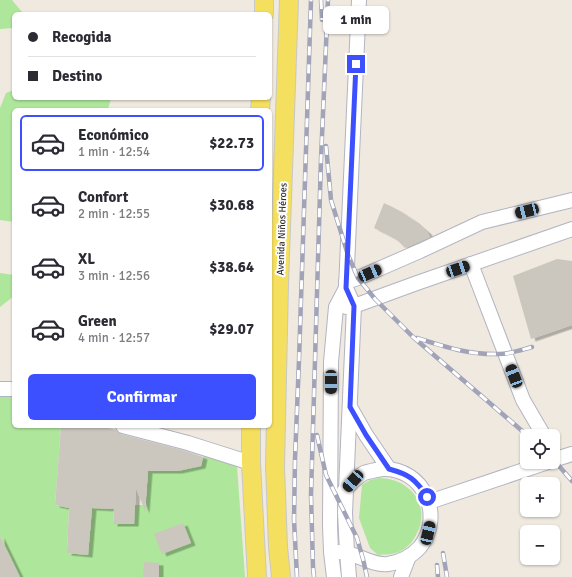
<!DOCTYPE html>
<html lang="es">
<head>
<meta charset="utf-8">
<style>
	:root { --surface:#fff; --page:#f7f7f7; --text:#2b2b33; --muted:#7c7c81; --line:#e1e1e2; --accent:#3c50ff }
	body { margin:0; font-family:Signika,sans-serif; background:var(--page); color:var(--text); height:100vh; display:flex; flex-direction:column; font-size:15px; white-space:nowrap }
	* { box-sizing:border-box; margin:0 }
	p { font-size:13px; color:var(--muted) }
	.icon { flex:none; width:22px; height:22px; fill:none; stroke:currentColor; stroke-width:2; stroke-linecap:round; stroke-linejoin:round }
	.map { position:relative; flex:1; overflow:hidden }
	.panel { position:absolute; left:12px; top:108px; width:260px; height:320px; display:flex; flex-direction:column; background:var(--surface); border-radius:6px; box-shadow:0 1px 3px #0004 }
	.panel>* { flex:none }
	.guide { position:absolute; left:12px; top:12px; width:260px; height:88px; border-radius:6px; box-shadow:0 1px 3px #0004; display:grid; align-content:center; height:88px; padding:0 16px; background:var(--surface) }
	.buttons { position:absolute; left:520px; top:429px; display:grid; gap:8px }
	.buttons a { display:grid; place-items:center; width:40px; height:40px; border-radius:6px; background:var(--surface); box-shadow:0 1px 3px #0004; font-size:20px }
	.end { position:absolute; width:18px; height:18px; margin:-9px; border:5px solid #3c50ff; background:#fff; box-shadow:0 0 0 2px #fff }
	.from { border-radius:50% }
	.bubble { position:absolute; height:28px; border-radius:6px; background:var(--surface); box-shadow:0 1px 3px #0004; font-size:13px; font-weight:700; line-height:28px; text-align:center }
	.car { position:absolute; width:12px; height:24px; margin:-12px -6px; border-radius:5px; box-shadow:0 0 3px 1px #0007; background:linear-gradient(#222 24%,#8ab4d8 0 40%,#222 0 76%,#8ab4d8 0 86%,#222 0) }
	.guide b { display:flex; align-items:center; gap:14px; height:38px; font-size:15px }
	.guide b+b { border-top:1px solid var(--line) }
	.guide i { width:10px; height:10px; background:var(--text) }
	ul { padding:7px 0 0; list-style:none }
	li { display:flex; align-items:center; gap:12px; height:56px; margin:0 8px 6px; padding:0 8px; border:2px solid transparent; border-radius:6px }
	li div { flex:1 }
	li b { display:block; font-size:15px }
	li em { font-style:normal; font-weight:700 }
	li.current { border-color:var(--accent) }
	li>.icon { width:36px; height:36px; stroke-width:1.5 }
	.action { display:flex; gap:8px; margin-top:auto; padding:8px 16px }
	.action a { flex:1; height:46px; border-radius:6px; background:var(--accent); color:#fff; font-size:16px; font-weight:700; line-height:46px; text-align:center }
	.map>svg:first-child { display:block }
	.green { fill:#aee69b }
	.building { fill:#cbc7be; filter:url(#shadow) }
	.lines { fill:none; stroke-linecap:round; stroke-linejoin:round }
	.minor-casing { stroke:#b3b4c1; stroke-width:16 }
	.major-casing { stroke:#c8c8c8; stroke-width:20 }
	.minor { stroke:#fff; stroke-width:14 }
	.major { stroke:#f5df5e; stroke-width:18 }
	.rail-casing { stroke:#a1a3b8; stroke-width:4.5 }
	.rail { stroke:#fff; stroke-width:3; stroke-dasharray:9; stroke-linecap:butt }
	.route { stroke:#3c50ff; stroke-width:5 }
	.labels { text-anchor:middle; stroke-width:4; stroke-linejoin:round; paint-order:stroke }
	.street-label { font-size:10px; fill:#2d2d2d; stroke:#fff }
</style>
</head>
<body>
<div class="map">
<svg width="572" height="577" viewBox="0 0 572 577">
	<defs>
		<filter id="shadow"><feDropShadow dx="4.5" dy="2.5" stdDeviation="0" flood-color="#0004"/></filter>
	</defs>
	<rect width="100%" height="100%" fill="#efe9df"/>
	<g class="green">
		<polygon points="0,0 12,0 22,12 21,14 14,14 14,28 0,29"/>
		<polygon points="14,90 14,98 111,98 108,110 14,110 14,222 0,220 0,108 6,93"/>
		<polygon points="0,273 14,275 14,296 0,307"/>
		<polygon points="0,396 14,397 14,426 61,426 55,505 69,508 67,553 88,555 92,508 114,509 113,524 134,524 135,505 146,505 148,471 201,466 204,454 237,466 245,577 19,577 0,536"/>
		<path d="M379,478C410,478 432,506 416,535C412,543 405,550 396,553C390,555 384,554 378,555L370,548L359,518L362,485L370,480Z"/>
	</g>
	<g class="building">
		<polygon points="384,203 398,210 413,220 427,232 430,237 405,248 397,240 386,234 374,228"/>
		<polygon points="557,259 572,261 572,325 531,339 513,276"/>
		<polygon points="61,426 101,426 116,430 117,432 121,434 186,451 203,457 201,466 178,471 148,471 145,511 136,488 134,524 113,524 114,509 92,508 88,555 67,553 69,508 55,505"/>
		<polygon points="183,523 191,543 162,554 154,534"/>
		<polygon points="0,536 20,577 0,577"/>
		<polygon points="144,562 159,563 159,577 143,577"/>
	</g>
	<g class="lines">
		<defs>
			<g id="minor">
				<polyline points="471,264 523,400 544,436"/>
				<polyline points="346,282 358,278 420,251 482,222 572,200"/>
				<polyline points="346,288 354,306 345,513 347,552 349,577"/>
				<polyline points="346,307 354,306 417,283 572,229"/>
				<polyline points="0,389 14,389"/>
				<polyline points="350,407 366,435 389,469"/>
				<polyline points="123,426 188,443 251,463"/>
				<polyline points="553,460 572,454"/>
				<polyline points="429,502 548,462"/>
				<path d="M339,552C356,552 371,566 388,564C400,562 412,556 420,547C445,515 423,467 382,469C376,470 370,471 364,473C356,478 350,484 344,491"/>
				<polyline points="334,577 331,552 330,525 331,362 336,307 346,288 359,0"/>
				<polyline points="401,577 409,556"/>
			</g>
			<g id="major">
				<polyline points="264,14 264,0"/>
				<polyline points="260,110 261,98"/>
				<polyline points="251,426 251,463 257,577"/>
				<polyline points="281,577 278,547 275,466 279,284 289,0"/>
			</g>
		</defs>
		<use href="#minor" class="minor-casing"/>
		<use href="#major" class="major-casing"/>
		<use href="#minor" class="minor"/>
		<use href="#major" class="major"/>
		<defs>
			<g id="rail">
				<polyline points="321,0 322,20"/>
				<polyline points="326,146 331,200 348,255 358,278 375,299 413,337 528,436"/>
				<path d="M417,338C445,347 469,355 499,354C510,354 521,350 532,347"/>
				<polyline points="317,435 326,475 357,538 363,559 367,577"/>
				<polyline points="553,459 572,481"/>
				<polyline points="443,553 447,577"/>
				<polyline points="437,565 438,577"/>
				<polyline points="297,577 294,520 295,459 299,360 311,0"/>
				<polyline points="314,577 313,567 311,495 321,159 328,0"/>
			</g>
		</defs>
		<use href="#rail" class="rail-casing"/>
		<use href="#rail" class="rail"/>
	</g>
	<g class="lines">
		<path class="route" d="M356,64L346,288L354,306L350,407L366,435L389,469C408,474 416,479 427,497"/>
	</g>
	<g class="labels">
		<g class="street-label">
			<text transform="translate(281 229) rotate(-88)" y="4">Avenida Niños Héroes</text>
		</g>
	</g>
</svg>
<div class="buttons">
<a><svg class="icon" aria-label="locate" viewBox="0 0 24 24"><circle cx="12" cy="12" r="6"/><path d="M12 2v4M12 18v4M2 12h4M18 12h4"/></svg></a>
<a>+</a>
<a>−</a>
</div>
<i class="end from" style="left:427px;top:497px"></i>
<i class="end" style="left:356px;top:64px"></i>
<div class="bubble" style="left:323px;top:6px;width:66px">1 min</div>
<i class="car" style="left:527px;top:211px;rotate:256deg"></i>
<i class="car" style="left:458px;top:269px;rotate:71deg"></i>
<i class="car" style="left:370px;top:273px;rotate:67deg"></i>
<i class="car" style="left:514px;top:376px;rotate:339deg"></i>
<i class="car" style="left:331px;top:382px;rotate:180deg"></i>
<i class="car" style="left:353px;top:481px;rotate:221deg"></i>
<i class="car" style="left:428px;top:533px;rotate:13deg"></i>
<div class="guide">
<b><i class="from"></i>Recogida</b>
<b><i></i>Destino</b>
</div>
<section class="panel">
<ul>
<li class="current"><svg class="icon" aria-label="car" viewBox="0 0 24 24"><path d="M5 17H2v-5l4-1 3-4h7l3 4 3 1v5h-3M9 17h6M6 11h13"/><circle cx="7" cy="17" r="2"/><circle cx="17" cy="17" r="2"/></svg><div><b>Económico</b><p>1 min · 12:54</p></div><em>$22.73</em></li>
<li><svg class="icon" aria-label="car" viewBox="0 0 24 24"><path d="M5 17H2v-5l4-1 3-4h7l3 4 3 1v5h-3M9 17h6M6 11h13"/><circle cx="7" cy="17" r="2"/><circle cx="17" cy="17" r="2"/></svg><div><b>Confort</b><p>2 min · 12:55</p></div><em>$30.68</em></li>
<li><svg class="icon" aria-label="car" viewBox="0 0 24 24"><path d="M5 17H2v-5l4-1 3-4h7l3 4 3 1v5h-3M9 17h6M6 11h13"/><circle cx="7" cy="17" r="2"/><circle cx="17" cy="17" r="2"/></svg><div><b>XL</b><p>3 min · 12:56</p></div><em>$38.64</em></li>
<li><svg class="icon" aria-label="car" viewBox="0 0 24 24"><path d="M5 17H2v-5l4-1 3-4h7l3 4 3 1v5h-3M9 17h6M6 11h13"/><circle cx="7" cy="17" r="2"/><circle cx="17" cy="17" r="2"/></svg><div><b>Green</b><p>4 min · 12:57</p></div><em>$29.07</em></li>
</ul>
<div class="action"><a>Confirmar</a></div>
</section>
</div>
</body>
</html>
